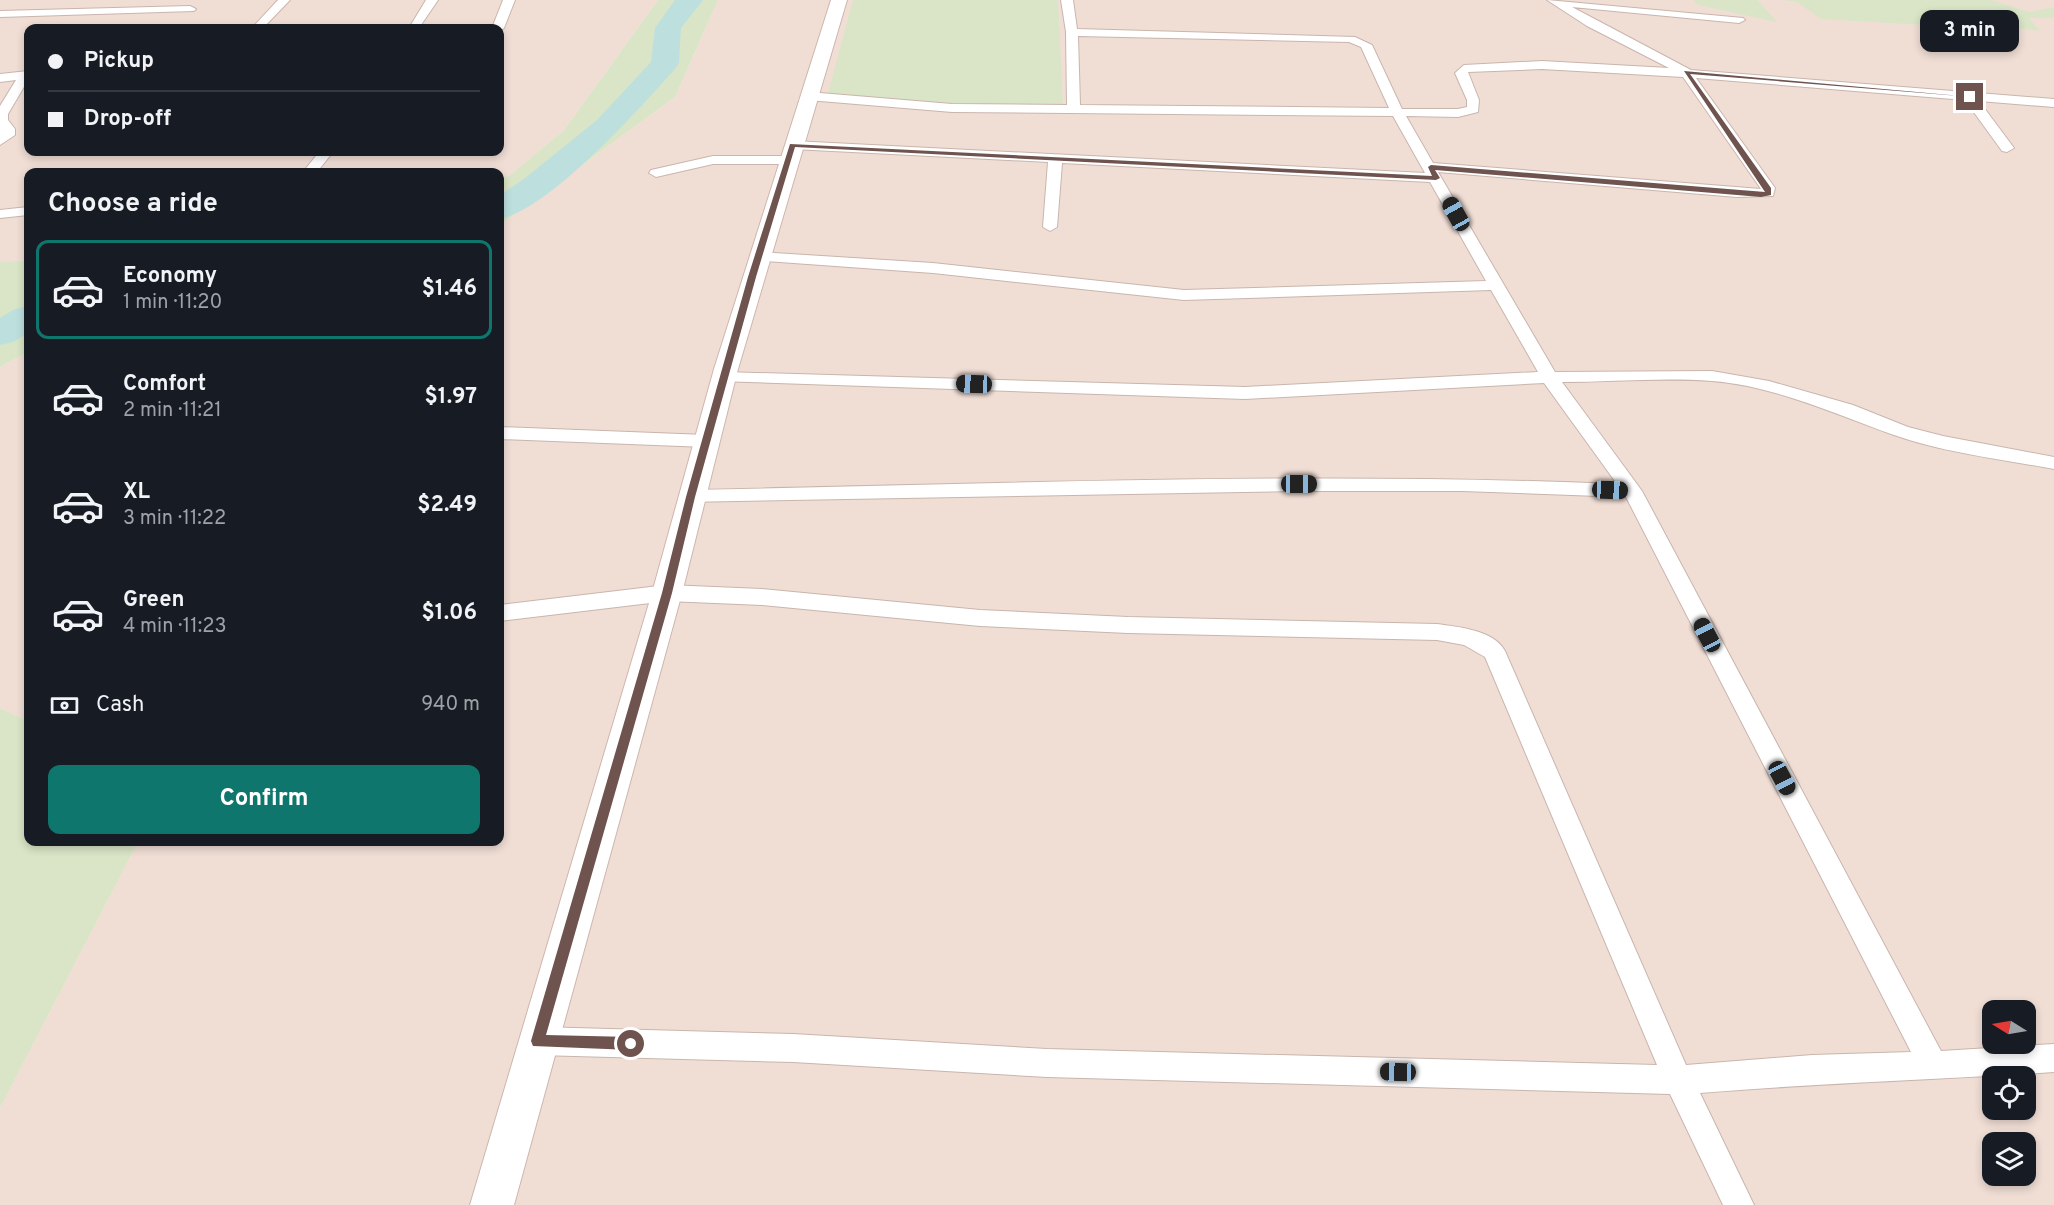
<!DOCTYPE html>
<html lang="en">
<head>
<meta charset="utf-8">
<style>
	:root { --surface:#171b24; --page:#20242c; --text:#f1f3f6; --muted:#9ea1a6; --line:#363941; --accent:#0f766e }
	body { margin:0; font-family:Overpass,sans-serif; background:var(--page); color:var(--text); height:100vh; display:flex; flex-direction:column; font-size:22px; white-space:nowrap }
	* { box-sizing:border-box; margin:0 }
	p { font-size:20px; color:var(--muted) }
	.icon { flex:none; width:33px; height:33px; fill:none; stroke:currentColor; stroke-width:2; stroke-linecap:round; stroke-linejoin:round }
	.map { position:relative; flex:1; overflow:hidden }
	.sheet { position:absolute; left:24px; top:168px; width:480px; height:678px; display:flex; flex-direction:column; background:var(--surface); border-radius:12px; box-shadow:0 3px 9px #0003 }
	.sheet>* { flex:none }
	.hud { position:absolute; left:24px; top:24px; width:480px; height:132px; border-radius:12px; box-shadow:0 3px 9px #0003; display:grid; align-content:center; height:132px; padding:0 24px; background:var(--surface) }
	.needle { width:39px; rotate:281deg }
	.tools { position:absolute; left:1982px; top:1000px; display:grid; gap:12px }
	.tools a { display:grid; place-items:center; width:54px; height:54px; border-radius:12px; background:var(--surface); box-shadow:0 3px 9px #0003; font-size:30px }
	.end { position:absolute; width:27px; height:27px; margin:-14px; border:8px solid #6f534e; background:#fff; box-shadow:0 0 0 3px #fff }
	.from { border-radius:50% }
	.bubble { position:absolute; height:42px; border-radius:12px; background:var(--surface); box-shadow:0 3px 9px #0003; font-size:20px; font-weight:700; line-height:42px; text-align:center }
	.car { position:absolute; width:18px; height:36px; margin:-18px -9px; border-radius:8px; box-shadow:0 0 4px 2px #0007; background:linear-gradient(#222 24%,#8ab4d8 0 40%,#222 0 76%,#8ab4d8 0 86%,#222 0) }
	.hud b { display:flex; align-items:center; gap:21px; height:57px; font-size:22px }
	.hud b+b { border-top:2px solid var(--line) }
	.hud i { width:15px; height:15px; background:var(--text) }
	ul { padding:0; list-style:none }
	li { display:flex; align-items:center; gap:18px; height:99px; margin:0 12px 9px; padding:0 12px; border:3px solid transparent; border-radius:12px }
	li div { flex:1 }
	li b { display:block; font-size:22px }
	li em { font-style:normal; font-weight:700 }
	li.current { border-color:var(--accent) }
	li>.icon { width:54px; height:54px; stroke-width:1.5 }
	h2 { padding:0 24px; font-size:27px; line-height:72px }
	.pay { display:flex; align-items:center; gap:15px; height:66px; padding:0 24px; font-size:22px }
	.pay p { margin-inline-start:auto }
	.button { display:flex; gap:12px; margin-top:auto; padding:12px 24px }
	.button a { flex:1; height:69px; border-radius:12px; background:var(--accent); color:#fff; font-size:24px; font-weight:700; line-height:69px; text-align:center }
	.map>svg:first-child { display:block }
	.residential { fill:#f0ded5; fill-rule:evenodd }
	.green { fill:#d9e5c6 }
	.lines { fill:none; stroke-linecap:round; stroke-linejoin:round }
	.river { fill:#bde0de; fill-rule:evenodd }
	.street-casing { stroke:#c9b5ad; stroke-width:2 }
	.secondary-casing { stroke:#ceb6ae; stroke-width:2 }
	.street { fill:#fff; fill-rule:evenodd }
	.secondary { fill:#fff; fill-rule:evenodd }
	.route { fill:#6f534e }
</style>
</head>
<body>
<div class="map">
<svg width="2054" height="1205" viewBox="0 0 2054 1205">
	<rect width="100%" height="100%" fill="#f9eee6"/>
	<g class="residential">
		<path d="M0,0H658L564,130L510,175L500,179V172H28V260L0,262ZM28,28H500V152H28Z"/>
		<path d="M718,0H2054V1205H0V1108L138,842H500V225L675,97ZM1992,1011H2025V1044H1992ZM1992,1077H2025V1110H1992ZM1992,1143H2025V1176H1992Z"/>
		<polygon points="28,352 28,721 0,708 0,367"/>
	</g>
	<g class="green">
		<polygon points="658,0 718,0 675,97 500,225 500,179 510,175 564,130"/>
		<polygon points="853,0 1058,0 1063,105 954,105 828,93"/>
		<polygon points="1693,0 1757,0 1777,22 1698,5"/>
		<polygon points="1783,0 1991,0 2030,12 2054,7 2054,18 2029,18 2040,31 1923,15 1925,25 1821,19 1797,2"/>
		<polygon points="28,260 28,352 0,367 0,262"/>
		<polygon points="0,708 28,721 28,842 138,842 0,1108"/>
	</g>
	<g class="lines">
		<g class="river">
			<path d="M675,0H703L681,28L679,63L675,69C640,108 550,209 500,219V195L524,179L597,120L651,62L655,28Z"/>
			<polygon points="28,306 28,333 13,342 0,345 0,318 15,309"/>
		</g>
		<defs>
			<g id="street">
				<polygon points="278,0 290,0 263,28 252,28"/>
				<polygon points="426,0 438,0 419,28 409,28"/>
				<polygon points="503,0 515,0 504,28 500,31 500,28 492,28"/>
				<path d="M1061,0H1073L1077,29L1355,37L1372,45L1402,109H1458L1467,107V100L1455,73L1464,65L1542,61L1669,68L1587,26L1547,0L1743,18L1745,20L1739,23L1572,7L1691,70L2054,99V107L1979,101L2014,148L2007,152L2002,151L1965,100L1696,78L1775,188L1773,196L1737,197L1438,172L1555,372L1712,371L1769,381L1853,405L1908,427L1943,436L2054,457V469C2001,459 1945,453 1894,435C1835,414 1775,386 1712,381C1663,377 1611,382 1562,382L1642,491L1941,1051L2054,1044V1072C1936,1080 1818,1083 1700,1093L1754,1205H1723L1670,1094L1047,1077L793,1062L538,1055L528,1051L524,1041L528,1031L538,1027L793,1034L1047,1049L1657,1065L1485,657L1464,645L1437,640L1128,633L980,626L762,605L667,601L500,621V605L667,585L762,589L980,610L1128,617L1437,624C1458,627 1494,630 1505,651L1686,1065L1812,1055L1911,1052L1626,497L1462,491H1299L683,502L680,497L683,492L690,490C999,484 1308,471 1617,484L1544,383L1245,399L718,381L715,377L718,373L724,372L1245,387L1538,372L1491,290L1184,300L933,273L753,260L750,257L753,254L758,252L933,263L1184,290L1486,281L1430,182L1062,163L1057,227L1050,231L1043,227L1048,162L793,149L786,145L793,141L1425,173L1393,116L952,112L808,100L802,96L808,92L952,104L1067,105L1066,32ZM1078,36L1349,42L1361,47L1389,108L1080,105ZM1542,69L1683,77L1761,189L1433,163L1406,116L1458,117L1478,112L1479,100L1468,72Z"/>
				<polygon points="190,6 196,9 194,11 0,17 0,11"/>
				<polygon points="28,71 28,80 8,114 8,120 15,129 15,135 0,145 0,106 16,80 0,82 0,74"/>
				<polygon points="319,152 333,152 317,172 303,172"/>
				<polygon points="713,156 788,156 795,160 788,164 713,164 656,177 649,173 651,170"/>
				<polygon points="28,207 28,215 0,218 0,210"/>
				<polygon points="500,427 706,435 715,441 706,447 500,439"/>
			</g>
			<polygon id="secondary" points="831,0 847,0 738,369 682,593 514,1205 470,1205 652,593 714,369"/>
		</defs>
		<use href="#street" class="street-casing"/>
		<use href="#secondary" class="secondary-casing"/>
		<use href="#street" class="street"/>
		<use href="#secondary" class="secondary"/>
	</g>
	<polygon class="route" points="1684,71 1972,97 1690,74 1771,188 1771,195 1761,197 1435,170 1440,178 1436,180 795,147 756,277 695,497 672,593 546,1035 631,1037 637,1044 631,1050 533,1046 531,1041 662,593 686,497 748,277 790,144 1432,176 1428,167 1431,165 1765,192"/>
</svg>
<div class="tools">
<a><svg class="needle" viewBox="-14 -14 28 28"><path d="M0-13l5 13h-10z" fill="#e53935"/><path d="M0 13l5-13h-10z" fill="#9ea1a6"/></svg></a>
<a><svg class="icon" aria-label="locate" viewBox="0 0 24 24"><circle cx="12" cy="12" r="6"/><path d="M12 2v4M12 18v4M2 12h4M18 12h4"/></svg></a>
<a><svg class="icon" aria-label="layers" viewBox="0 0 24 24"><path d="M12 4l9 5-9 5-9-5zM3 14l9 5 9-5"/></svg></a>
</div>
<i class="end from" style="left:631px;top:1044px"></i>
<i class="end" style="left:1970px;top:97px"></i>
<div class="bubble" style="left:1920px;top:10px;width:99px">3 min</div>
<i class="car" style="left:1456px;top:214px;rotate:331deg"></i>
<i class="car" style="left:974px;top:384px;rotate:272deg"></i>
<i class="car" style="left:1299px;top:484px;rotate:90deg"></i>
<i class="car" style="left:1610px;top:490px;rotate:92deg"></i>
<i class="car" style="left:1707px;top:635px;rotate:332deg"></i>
<i class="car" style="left:1782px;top:778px;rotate:152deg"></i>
<i class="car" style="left:1398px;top:1072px;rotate:271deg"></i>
<div class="hud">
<b><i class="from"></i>Pickup</b>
<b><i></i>Drop-off</b>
</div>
<section class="sheet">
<h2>Choose a ride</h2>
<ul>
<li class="current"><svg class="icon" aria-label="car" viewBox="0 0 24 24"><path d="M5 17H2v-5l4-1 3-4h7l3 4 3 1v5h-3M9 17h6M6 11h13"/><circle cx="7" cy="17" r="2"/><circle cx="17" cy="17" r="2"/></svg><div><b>Economy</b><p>1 min · 11:20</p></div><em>$1.46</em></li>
<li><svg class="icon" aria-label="car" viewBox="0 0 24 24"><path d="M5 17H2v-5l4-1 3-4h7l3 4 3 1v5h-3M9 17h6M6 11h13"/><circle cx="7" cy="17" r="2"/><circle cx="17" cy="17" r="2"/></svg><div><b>Comfort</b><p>2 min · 11:21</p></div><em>$1.97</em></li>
<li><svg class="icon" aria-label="car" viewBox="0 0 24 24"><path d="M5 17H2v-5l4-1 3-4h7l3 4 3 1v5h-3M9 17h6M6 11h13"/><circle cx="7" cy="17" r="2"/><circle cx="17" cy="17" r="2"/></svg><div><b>XL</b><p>3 min · 11:22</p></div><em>$2.49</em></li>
<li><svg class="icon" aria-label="car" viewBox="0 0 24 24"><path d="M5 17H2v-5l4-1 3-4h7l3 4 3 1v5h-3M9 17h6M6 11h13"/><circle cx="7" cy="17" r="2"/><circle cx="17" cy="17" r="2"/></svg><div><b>Green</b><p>4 min · 11:23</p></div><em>$1.06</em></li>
</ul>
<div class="pay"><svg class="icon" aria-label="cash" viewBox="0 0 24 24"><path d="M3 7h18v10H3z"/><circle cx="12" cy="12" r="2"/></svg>Cash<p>940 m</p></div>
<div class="button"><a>Confirm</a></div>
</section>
</div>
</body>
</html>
